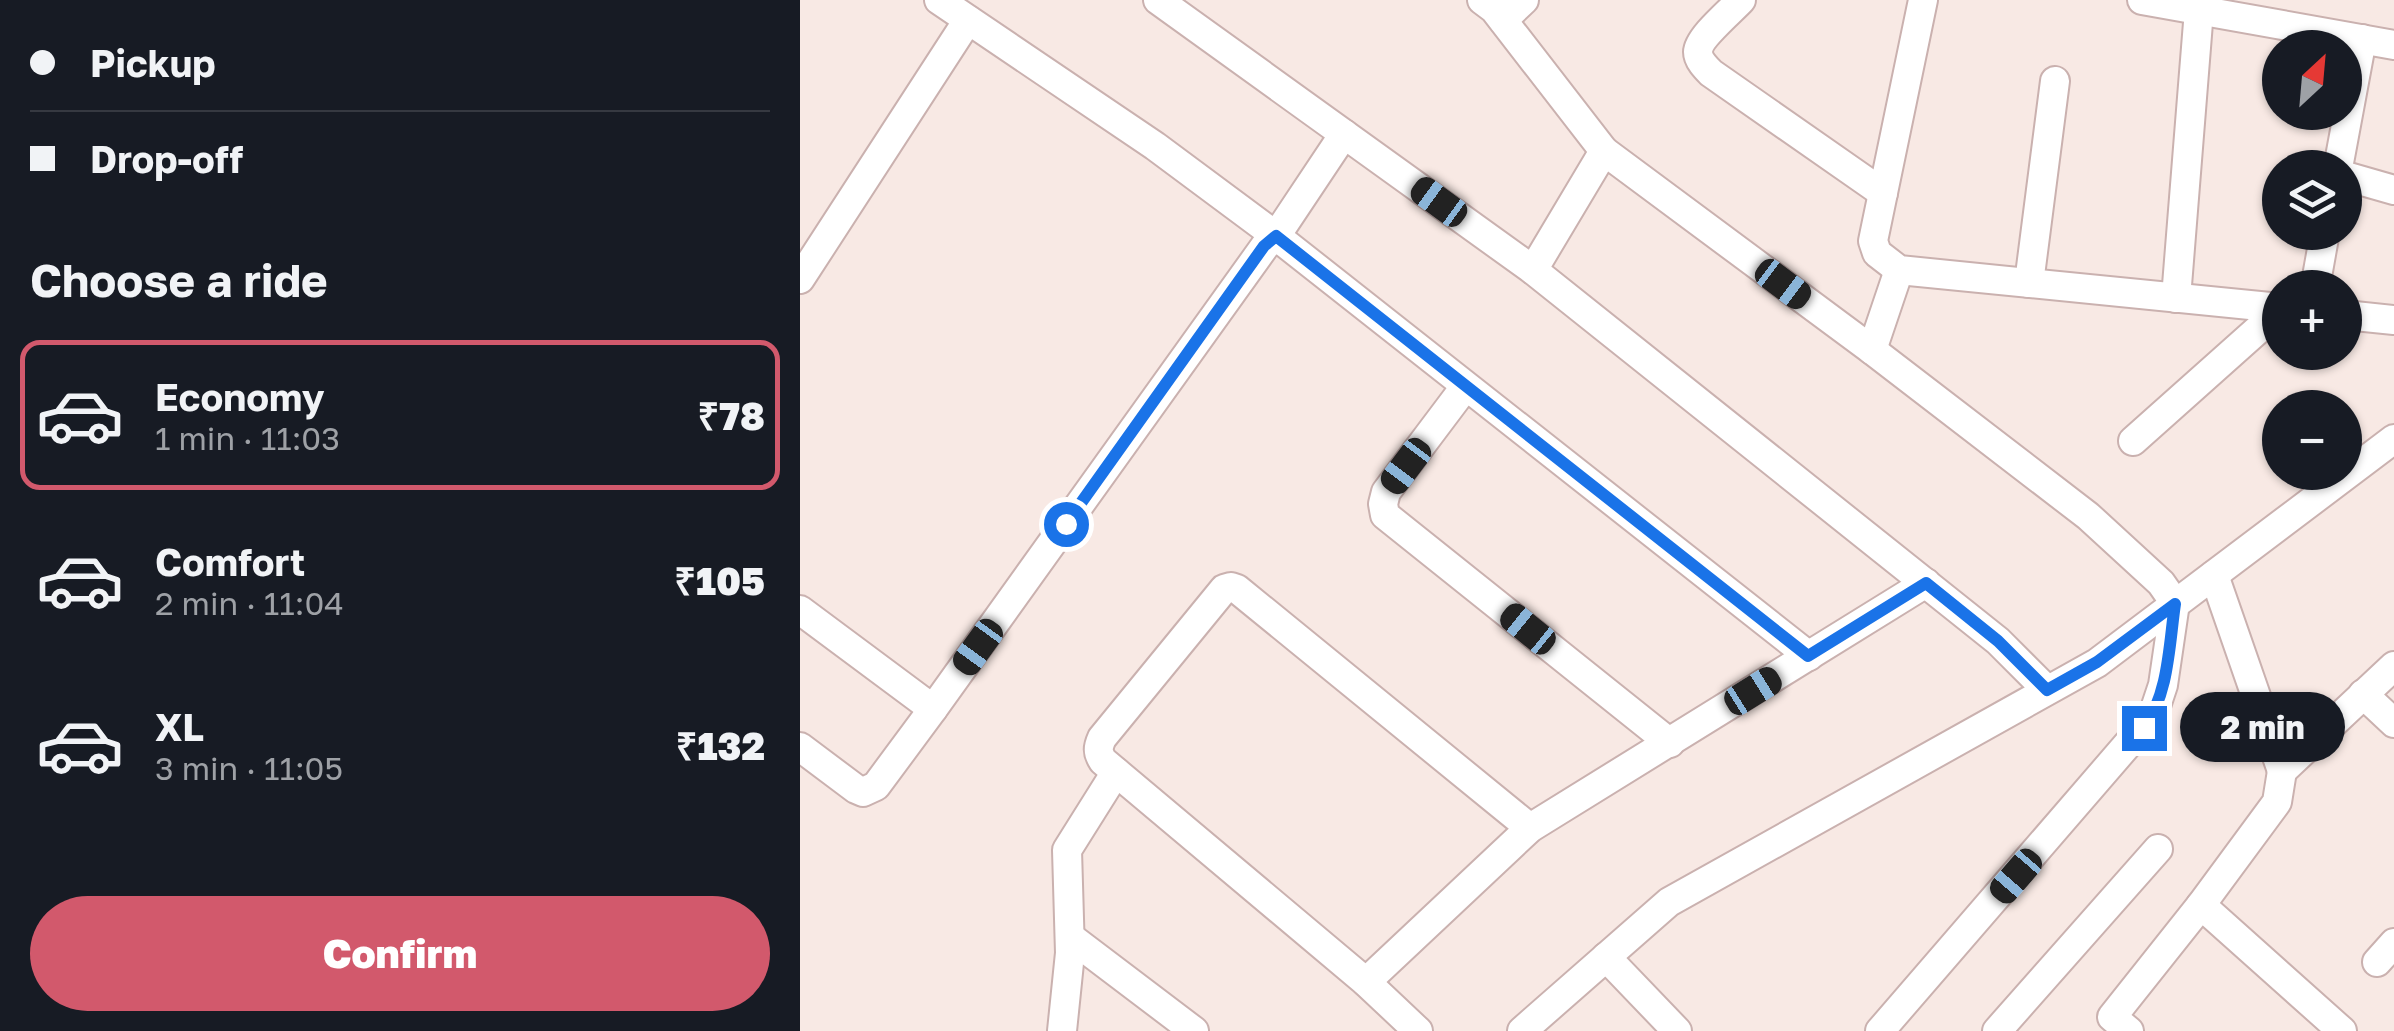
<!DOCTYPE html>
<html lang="en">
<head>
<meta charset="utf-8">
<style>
	:root { --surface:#171b24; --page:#20242c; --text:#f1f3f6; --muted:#9ea1a6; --line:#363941; --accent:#d2596c }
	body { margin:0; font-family:"Golos Text",sans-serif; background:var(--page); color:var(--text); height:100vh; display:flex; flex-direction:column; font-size:38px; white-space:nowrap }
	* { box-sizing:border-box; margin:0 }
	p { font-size:32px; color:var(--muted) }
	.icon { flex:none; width:55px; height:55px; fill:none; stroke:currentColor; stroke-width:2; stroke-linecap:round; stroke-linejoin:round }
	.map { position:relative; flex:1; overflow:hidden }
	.details { display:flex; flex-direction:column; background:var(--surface); width:800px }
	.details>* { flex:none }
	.banner { display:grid; align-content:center; height:220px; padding:0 30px; background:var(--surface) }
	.needle { width:65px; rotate:26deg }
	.buttons { position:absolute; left:1462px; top:30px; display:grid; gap:20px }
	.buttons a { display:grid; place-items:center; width:100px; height:100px; border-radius:50%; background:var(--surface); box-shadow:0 2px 8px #0004; font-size:50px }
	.end { position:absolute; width:45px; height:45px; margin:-22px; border:12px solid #1a73e8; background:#fff; box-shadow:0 0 0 5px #fff }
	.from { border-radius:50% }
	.bubble { position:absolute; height:70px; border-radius:35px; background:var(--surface); box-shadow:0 2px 8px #0004; font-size:32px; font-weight:800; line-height:70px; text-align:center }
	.car { position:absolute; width:30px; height:60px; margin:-30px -15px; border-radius:12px; box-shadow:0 0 8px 2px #0007; background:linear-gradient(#222 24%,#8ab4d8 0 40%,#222 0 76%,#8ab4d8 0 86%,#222 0) }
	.banner b { display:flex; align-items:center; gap:35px; height:95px; font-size:38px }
	.banner b+b { border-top:2px solid var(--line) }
	.banner i { width:25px; height:25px; background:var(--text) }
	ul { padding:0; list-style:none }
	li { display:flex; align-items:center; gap:30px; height:150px; margin:0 20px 15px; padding:0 10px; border:5px solid transparent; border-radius:20px }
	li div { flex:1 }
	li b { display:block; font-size:38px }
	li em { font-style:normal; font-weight:800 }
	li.active { border-color:var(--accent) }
	li>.icon { width:90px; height:90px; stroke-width:1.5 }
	h2 { padding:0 30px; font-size:45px; line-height:120px }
	.primary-button { display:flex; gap:20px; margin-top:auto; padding:20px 30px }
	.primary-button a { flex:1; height:115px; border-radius:60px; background:var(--accent); color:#fff; font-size:40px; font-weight:800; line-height:115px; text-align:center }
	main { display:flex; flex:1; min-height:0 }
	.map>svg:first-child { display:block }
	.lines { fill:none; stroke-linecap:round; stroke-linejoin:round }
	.minor-casing { stroke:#cab1af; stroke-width:32 }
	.minor { stroke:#fff; stroke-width:28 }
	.route { stroke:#1a73e8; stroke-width:12 }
</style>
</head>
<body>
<main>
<section class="details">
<div class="banner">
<b><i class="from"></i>Pickup</b>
<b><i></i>Drop-off</b>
</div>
<h2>Choose a ride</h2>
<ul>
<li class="active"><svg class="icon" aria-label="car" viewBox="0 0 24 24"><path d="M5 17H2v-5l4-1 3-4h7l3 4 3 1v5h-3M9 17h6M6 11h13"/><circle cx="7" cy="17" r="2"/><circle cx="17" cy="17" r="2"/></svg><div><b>Economy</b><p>1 min · 11:03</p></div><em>₹78</em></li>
<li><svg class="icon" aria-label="car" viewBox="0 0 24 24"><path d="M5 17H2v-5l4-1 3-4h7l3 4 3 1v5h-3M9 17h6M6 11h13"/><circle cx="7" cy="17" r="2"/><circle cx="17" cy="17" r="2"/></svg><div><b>Comfort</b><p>2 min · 11:04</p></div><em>₹105</em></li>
<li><svg class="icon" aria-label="car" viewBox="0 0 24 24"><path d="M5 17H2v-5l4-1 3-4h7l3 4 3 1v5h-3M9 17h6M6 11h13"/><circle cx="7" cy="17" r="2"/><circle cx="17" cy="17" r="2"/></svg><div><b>XL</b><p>3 min · 11:05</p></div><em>₹132</em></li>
</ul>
<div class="primary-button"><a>Confirm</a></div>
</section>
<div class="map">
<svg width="1594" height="1031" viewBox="0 0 1594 1031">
	<rect width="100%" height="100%" fill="#f8e9e4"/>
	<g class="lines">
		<defs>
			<g id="minor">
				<polyline points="139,0 355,146 476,236 1009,656"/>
				<polyline points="358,0 733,270"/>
				<polyline points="682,0 694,9 804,151"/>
				<path d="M941,0C932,10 898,38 898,52C898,60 906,68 911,73L1083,193"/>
				<polyline points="1123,0 1073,241 1077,253 1099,270 1480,308"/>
				<polyline points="1342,0 1594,45"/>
				<polyline points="703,20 724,0"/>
				<polyline points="1538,168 1562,39"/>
				<polyline points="1545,176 1594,190"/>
				<polyline points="0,279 168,20"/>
				<polyline points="1229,283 1255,81"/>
				<polyline points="1515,288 1525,232"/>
				<polyline points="1376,298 1399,10"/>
				<polyline points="1545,315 1594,320"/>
				<polyline points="1072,350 1099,270"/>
				<polyline points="665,387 586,492 583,504 585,515 870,743"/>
				<polyline points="1333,441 1480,310"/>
				<polyline points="1414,575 1482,771 1594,666"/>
				<polyline points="0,610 133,709"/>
				<polyline points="1563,694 1594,723"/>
				<polyline points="0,747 56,789 63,792 76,786 133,709 465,246 476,236 544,134"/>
				<polyline points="1401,905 1542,1031"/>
				<polyline points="270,937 394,1031"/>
				<polyline points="806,957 877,1031"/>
				<polyline points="1577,962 1594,943"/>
				<polyline points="566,982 730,828 1126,583"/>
				<polyline points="262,1031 270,953 267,850 316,772"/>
				<path d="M618,1031L566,982L303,761C297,752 298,747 302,738L424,589L431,587L437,589L730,828"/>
				<polyline points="722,1031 869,902 1297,663 1594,439"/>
				<polyline points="1080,1031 1353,715 1363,685 1375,603 1361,583 1288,516 1072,350 804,151 733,270 1198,641 1247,690"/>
				<polyline points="1197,1031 1358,849"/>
				<polyline points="1329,1031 1312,1017 1401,905 1477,802 1482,771"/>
			</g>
		</defs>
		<use href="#minor" class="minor-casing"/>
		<use href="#minor" class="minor"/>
	</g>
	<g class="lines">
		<path class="route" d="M266,524L464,246L476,236L1008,656L1126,583L1198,641L1247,690L1297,662L1375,604C1369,645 1369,693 1344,728"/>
	</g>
</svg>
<div class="buttons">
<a><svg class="needle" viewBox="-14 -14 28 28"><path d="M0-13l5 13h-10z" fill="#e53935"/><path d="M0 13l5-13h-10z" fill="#9ea1a6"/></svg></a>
<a><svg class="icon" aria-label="layers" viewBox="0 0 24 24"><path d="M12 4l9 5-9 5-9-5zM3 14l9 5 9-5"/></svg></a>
<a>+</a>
<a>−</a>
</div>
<i class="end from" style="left:266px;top:524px"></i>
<i class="end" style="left:1344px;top:728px"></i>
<div class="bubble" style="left:1380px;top:692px;width:165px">2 min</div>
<i class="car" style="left:639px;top:202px;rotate:306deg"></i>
<i class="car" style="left:983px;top:284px;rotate:127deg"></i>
<i class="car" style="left:606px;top:466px;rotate:217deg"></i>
<i class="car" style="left:728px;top:629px;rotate:309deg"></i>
<i class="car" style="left:178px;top:647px;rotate:216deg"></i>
<i class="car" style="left:953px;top:691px;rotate:58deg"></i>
<i class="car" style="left:1216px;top:876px;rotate:221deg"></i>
</div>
</main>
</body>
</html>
